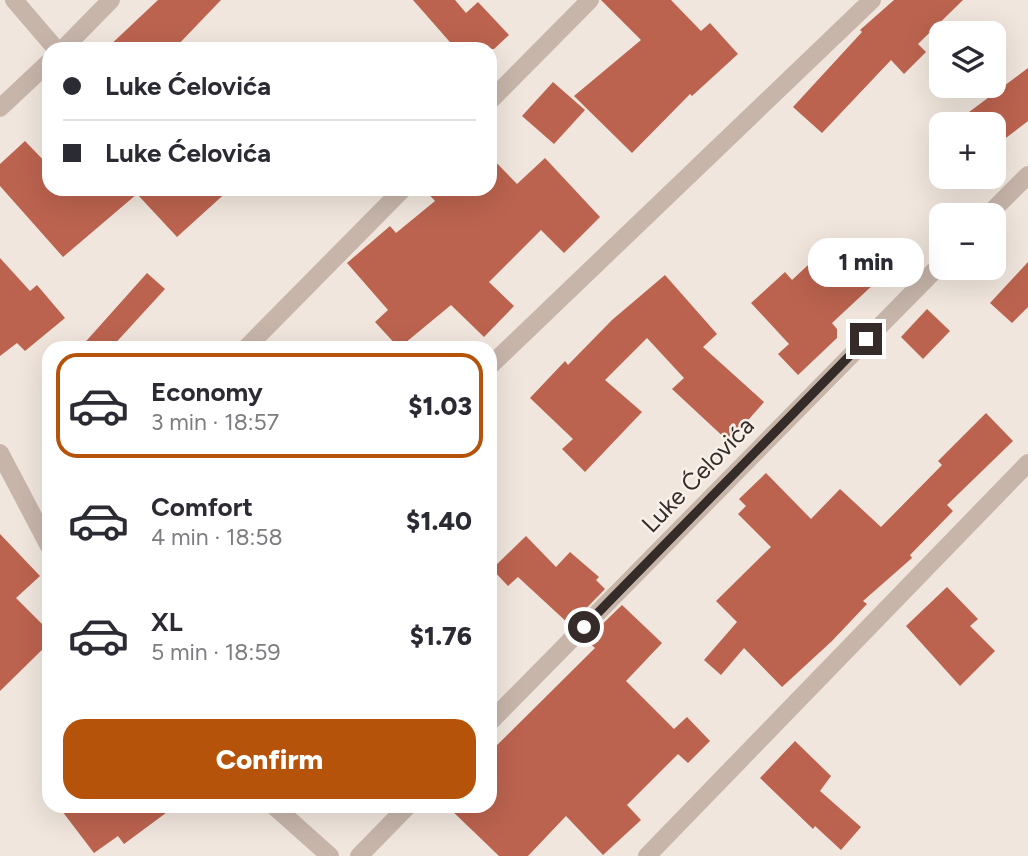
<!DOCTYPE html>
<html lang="en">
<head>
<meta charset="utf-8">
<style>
	:root { --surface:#fff; --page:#f7f7f7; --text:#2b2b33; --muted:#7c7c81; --line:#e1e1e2; --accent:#b45309 }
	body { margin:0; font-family:Figtree,sans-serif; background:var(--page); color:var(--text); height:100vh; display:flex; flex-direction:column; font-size:26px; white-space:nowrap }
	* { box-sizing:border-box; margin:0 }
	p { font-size:23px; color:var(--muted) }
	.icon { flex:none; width:38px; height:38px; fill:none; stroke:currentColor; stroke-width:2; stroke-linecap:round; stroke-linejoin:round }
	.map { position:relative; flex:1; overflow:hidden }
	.side { position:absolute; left:42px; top:341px; width:455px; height:472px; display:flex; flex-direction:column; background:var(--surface); border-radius:21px; box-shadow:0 7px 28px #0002 }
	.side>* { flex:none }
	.banner { position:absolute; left:42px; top:42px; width:455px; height:154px; border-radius:21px; box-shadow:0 7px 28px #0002; display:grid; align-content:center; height:154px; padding:0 21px; background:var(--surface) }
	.fabs { position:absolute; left:929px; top:21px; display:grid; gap:14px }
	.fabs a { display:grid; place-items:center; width:77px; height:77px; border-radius:14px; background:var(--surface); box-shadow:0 7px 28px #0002; font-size:35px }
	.end { position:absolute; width:32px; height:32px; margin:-16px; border:9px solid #352c29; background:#fff; box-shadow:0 0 0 4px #fff }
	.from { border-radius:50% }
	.bubble { position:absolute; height:49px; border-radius:21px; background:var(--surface); box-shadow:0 7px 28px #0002; font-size:23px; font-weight:800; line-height:49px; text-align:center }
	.banner b { display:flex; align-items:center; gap:24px; height:66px; font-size:26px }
	.banner b+b { border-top:2px solid var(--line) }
	.banner i { width:18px; height:18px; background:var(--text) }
	ul { padding:12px 0 0; list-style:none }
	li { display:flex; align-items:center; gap:21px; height:105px; margin:0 14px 10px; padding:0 7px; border:4px solid transparent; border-radius:21px }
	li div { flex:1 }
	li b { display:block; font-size:26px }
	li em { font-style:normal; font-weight:800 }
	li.current { border-color:var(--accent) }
	li>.icon { width:63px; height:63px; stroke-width:1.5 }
	.action { display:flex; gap:14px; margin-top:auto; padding:14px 21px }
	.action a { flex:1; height:80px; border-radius:21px; background:var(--accent); color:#fff; font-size:28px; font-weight:800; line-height:80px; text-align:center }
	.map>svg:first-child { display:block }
	.building { fill:#bb634f }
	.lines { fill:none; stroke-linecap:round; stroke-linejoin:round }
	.street { stroke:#c7b5aa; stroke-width:18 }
	.route { stroke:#352c29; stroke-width:9 }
	.labels { text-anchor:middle; stroke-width:5; stroke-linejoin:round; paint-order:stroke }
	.street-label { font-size:24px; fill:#352c29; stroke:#f8f0e9 }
</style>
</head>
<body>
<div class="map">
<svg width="1028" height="856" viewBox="0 0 1028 856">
	<rect width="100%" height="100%" fill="#f0e6dd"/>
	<g class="building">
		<polygon points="158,0 221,0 174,49 106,49"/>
		<polygon points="413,0 455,0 466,13 478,2 509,35 494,49 456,49"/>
		<polygon points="601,0 671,0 701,31 710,23 738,54 692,96 690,94 632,153 574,96 641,40"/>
		<polygon points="894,0 963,0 918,44 926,52 904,74 891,60 822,133 793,107 862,32 860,30"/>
		<polygon points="1028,68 1028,121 994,147 994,124 953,124"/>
		<polygon points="553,82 585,110 554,144 522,116"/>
		<polygon points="25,141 49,166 49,189 230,189 177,237 137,194 63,257 0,186 0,164"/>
		<polygon points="490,156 517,184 545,158 600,217 564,253 541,230 489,282 514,306 484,337 451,305 399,348 375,322 388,310 347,263 390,226 396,233 435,201 424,189 490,189"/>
		<polygon points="835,240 875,283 832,323 837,329 837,338 798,375 778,354 789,344 751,303 785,272 792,280"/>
		<polygon points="0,258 30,291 37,285 65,318 25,351 17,343 0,356"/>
		<polygon points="1028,262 1028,307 1012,323 990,303"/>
		<polygon points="147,273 165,289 111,348 80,348"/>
		<polygon points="665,275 717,334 703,347 764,402 729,442 672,389 684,378 647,338 605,380 642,412 585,472 562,449 573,439 530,398 565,361 568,365 612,320"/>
		<polygon points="927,309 950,331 923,359 901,337"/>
		<polygon points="986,413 1013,441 947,505 953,511 910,555 912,558 863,601 867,604 832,641 782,687 744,648 721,675 704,660 737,622 716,601 771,547 738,514 746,506 739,499 766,473 811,519 840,489 881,527 942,465 938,461"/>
		<polygon points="0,534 40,576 16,598 49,631 49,643 0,691"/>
		<polygon points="526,536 556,567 570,552 599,577 596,580 605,589 570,625 518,577 508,586 492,569"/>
		<polygon points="947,587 978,619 970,626 995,651 960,686 906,626"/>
		<polygon points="622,605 662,643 626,681 674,729 687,717 710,741 688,763 678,754 627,805 641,820 603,855 566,816 528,856 499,856 448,807 490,807 490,752 595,648 586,640"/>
		<polygon points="795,741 831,776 820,791 861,827 841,850 815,826 813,829 760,778"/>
		<polygon points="59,807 174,807 124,844 118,836 94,853"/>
	</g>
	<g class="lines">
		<g class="street">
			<polyline points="14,0 56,49"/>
			<polyline points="63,49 111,0"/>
			<polyline points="490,101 590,0"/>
			<polyline points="0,108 49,62"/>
			<polyline points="988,215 1028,175"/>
			<polyline points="246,348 403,189"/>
			<polyline points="490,366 872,0"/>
			<polyline points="0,453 49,546"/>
			<polyline points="490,722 942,263"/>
			<polyline points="275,807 330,856"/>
			<polyline points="359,856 407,807"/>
			<polyline points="647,856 1028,463"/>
		</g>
	</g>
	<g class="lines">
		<polyline class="route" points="584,627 866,339"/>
	</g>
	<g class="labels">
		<g class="street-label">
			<text transform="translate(698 475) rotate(-46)" y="8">Luke Ćelovića</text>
		</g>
	</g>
</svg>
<div class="fabs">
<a><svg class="icon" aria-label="layers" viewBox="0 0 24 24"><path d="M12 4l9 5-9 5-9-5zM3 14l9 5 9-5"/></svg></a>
<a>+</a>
<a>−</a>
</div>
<i class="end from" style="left:584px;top:627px"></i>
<i class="end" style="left:866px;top:339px"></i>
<div class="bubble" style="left:808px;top:238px;width:116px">1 min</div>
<div class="banner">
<b><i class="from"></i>Luke Ćelovića</b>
<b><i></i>Luke Ćelovića</b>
</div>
<section class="side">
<ul>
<li class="current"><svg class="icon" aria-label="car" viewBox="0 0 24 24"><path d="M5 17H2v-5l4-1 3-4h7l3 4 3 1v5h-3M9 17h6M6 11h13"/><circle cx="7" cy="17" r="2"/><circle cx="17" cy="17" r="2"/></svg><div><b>Economy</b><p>3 min · 18:57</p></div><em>$1.03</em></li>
<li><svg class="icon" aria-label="car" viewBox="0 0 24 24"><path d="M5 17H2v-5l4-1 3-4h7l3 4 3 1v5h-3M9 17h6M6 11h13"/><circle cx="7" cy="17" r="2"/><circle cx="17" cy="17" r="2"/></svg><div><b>Comfort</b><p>4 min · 18:58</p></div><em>$1.40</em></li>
<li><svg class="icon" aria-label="car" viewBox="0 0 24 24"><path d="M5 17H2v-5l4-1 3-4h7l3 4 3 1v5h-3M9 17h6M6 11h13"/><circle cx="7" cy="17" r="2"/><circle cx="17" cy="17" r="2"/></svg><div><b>XL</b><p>5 min · 18:59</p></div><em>$1.76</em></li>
</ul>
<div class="action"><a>Confirm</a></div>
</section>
</div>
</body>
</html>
